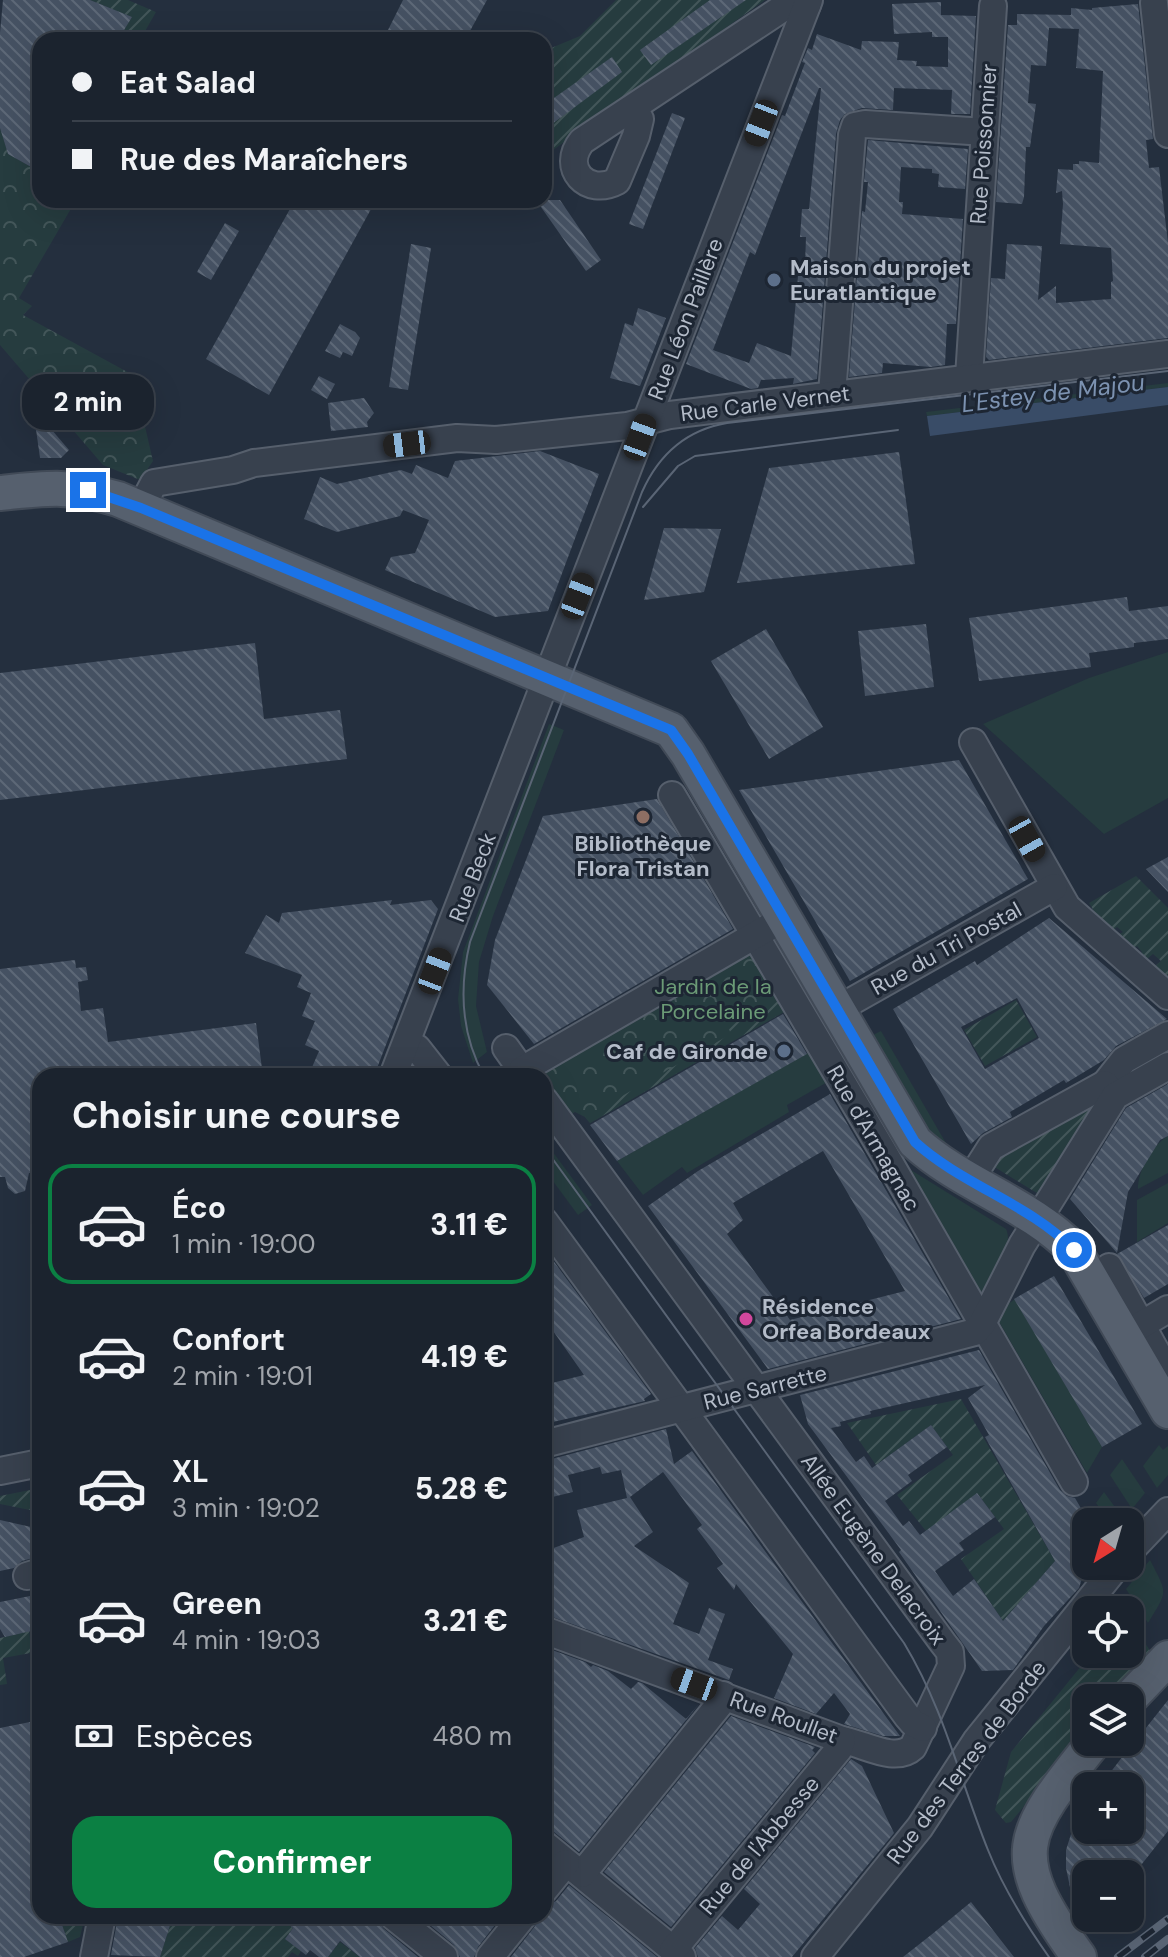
<!DOCTYPE html>
<html lang="fr">
<head>
<meta charset="utf-8">
<style>
	:root { --surface:#1b232e; --page:#242b36; --text:#f1f3f6; --muted:#a0a4aa; --line:#39404a; --accent:#0b8043 }
	body { margin:0; font-family:"DM Sans",sans-serif; background:var(--page); color:var(--text); height:100vh; display:flex; flex-direction:column; font-size:30px; white-space:nowrap }
	* { box-sizing:border-box; margin:0 }
	p { font-size:26px; color:var(--muted) }
	.icon { flex:none; width:44px; height:44px; fill:none; stroke:currentColor; stroke-width:2; stroke-linecap:round; stroke-linejoin:round }
	.map { position:relative; flex:1; overflow:hidden }
	.side { position:absolute; left:32px; top:1068px; width:520px; height:856px; display:flex; flex-direction:column; background:var(--surface); border-radius:24px; box-shadow:0 8px 32px #0002,0 0 0 2px var(--line) }
	.side>* { flex:none }
	.guide { position:absolute; left:32px; top:32px; width:520px; height:176px; border-radius:24px; box-shadow:0 8px 32px #0002,0 0 0 2px var(--line); display:grid; align-content:center; height:176px; padding:0 40px; background:var(--surface) }
	.needle { width:52px; rotate:217deg }
	.controls { position:absolute; left:1072px; top:1508px; display:grid; gap:16px }
	.controls a { display:grid; place-items:center; width:72px; height:72px; border-radius:16px; background:var(--surface); box-shadow:0 8px 32px #0002,0 0 0 2px var(--line); font-size:40px }
	.end { position:absolute; width:36px; height:36px; margin:-18px; border:10px solid #1a73e8; background:#fff; box-shadow:0 0 0 4px #fff }
	.from { border-radius:50% }
	.bubble { position:absolute; height:56px; border-radius:24px; background:var(--surface); box-shadow:0 8px 32px #0002,0 0 0 2px var(--line); font-size:26px; font-weight:800; line-height:56px; text-align:center }
	.car { position:absolute; width:24px; height:48px; margin:-24px -12px; border-radius:10px; box-shadow:0 0 6px 2px #0007; background:linear-gradient(#222 24%,#8ab4d8 0 40%,#222 0 76%,#8ab4d8 0 86%,#222 0) }
	.guide b { display:flex; align-items:center; gap:28px; height:76px; font-size:30px }
	.guide b+b { border-top:2px solid var(--line) }
	.guide i { width:20px; height:20px; background:var(--text) }
	ul { padding:0; list-style:none }
	li { display:flex; align-items:center; gap:24px; height:120px; margin:0 16px 12px; padding:0 24px; border:4px solid transparent; border-radius:24px }
	li div { flex:1 }
	li b { display:block; font-size:30px }
	li em { font-style:normal; font-weight:800 }
	li.selected { border-color:var(--accent) }
	li>.icon { width:72px; height:72px; stroke-width:1.5 }
	h2 { padding:0 40px; font-size:36px; line-height:96px }
	.pay { display:flex; align-items:center; gap:20px; height:88px; padding:0 40px; font-size:30px }
	.pay p { margin-inline-start:auto }
	.cta { display:flex; gap:16px; margin-top:auto; padding:16px 40px }
	.cta a { flex:1; height:92px; border-radius:24px; background:var(--accent); color:#fff; font-size:32px; font-weight:800; line-height:92px; text-align:center }
	.map>svg:first-child { display:block }
	.grass { fill:#263c3f }
	.forest { fill:url(#forest-crowns) }
	.garden { fill:url(#garden-furrows) }
	.water { fill:#394c67 }
	.building { fill:url(#building-back-hatch); fill-rule:evenodd }
	.lines { fill:none; stroke-linecap:round; stroke-linejoin:round }
	.minor-casing { stroke:#565f6c; stroke-width:30 }
	.major-casing { stroke:#414a57; stroke-width:38 }
	.minor { stroke:#38414e; stroke-width:26 }
	.major { stroke:#56606e; stroke-width:34 }
	.tram { stroke:#5a6575; stroke-width:2 }
	.rail-casing { stroke:#5a6575; stroke-width:8 }
	.rail { stroke:#1d2633; stroke-width:5; stroke-dasharray:15; stroke-linecap:butt }
	.route { stroke:#1a73e8; stroke-width:10 }
	.service-dot { fill:#5c6f8a; stroke:#1d2633; stroke-width:3 }
	.education-dot { fill:#8d6e63; stroke:#1d2633; stroke-width:3 }
	.hotel-dot { fill:#d1479c; stroke:#1d2633; stroke-width:3 }
	.labels { text-anchor:middle; stroke-width:6; stroke-linejoin:round; paint-order:stroke }
	.street-label { font-size:22px; fill:#b4bcc9; stroke:#1d2633 }
	.poi-label { font-size:22px; font-weight:bold; fill:#b4bcc9; stroke:#1d2633; text-anchor:start }
	.park-label { font-size:22px; fill:#6b9a76; stroke:#1d2633 }
	.water-label { font-size:24px; font-style:italic; fill:#7c92b1; stroke:#1d2633 }
</style>
</head>
<body>
<div class="map">
<svg width="1168" height="1957" viewBox="0 0 1168 1957">
	<defs>
		<pattern id="forest-crowns" width="20" height="18" patternUnits="userSpaceOnUse" patternTransform="scale(2)"><rect width="20" height="18" fill="#263c3f"/><path d="M2 6a3 3 0 1 1 6 0M12 15a3 3 0 1 1 6 0" fill="none" stroke="#435659"/></pattern>
		<pattern id="garden-furrows" width="10" height="10" patternUnits="userSpaceOnUse" patternTransform="scale(2)"><rect width="10" height="10" fill="#263c3f"/><path d="M-1 1l2-2M0 10L10 0M9 11l2-2" fill="none" stroke="#435659"/></pattern>
		<pattern id="building-back-hatch" width="6" height="6" patternUnits="userSpaceOnUse" patternTransform="scale(2)"><rect width="6" height="6" fill="#455162"/><path d="M-1 5l2 2M0 0l6 6M5-1l2 2" fill="none" stroke="#5d6877"/></pattern>
	</defs>
	<rect width="100%" height="100%" fill="#242f3e"/>
	<g class="grass">
		<polygon points="1168,383 1168,387 927,416 926,412"/>
		<polygon points="1168,652 1168,798 1104,834 983,724 1089,678"/>
		<polygon points="549,724 564,730 493,916 479,962 476,1006 487,1052 473,1063 461,1026 458,999 463,952"/>
		<polygon points="881,1031 954,1157 933,1144 869,1037"/>
		<polygon points="813,1050 831,1080 787,1105 789,1112 687,1173 682,1167 643,1195 617,1161"/>
		<path d="M1168,1136V1173L1138,1189C1137,1172 1153,1144 1168,1136Z"/>
		<polygon points="544,1140 592,1205 578,1215 544,1169"/>
		<path d="M911,1170L1006,1229C1015,1247 991,1276 981,1292Z"/>
		<polygon points="1168,1183 1168,1223 1137,1242 1137,1200"/>
		<polygon points="1015,1299 1102,1447 1087,1473 998,1320 1004,1307"/>
		<polygon points="1159,1445 1163,1450 1168,1446 1168,1475 1157,1488 1143,1466"/>
		<polygon points="1122,1459 1145,1493 1132,1509 1110,1475"/>
		<polygon points="1104,1492 1120,1514 1115,1519 1112,1514 1107,1519 1096,1503"/>
		<path d="M1150,1560C1168,1595 1168,1590 1148,1623L1126,1589Z"/>
	</g>
	<g class="forest">
		<polygon points="0,128 8,154 40,172 40,200 76,200 19,298 32,306 23,315 133,375 153,461 140,480 103,465 0,345"/>
		<polygon points="744,926 789,1009 590,1123 585,1117 575,1112 564,1118 544,1091 539,1051"/>
	</g>
	<g class="garden">
		<polygon points="90,0 128,0 156,12 140,40 119,40 131,17"/>
		<polygon points="616,0 765,0 553,150 544,149 544,51 580,36"/>
		<polygon points="1136,876 1168,908 1168,982 1154,967 1161,961 1153,954 1142,963 1136,959 1142,952 1137,946 1133,949 1115,937 1123,932 1117,927 1113,930 1092,913 1094,911 1089,903"/>
		<polygon points="772,991 780,992 789,1009 590,1123 585,1117 731,1034 728,1027 754,1012"/>
		<polygon points="1016,1000 1037,1037 985,1066 964,1030"/>
		<polygon points="1092,1106 1094,1108 1045,1198 988,1163 1032,1135 1035,1139"/>
		<polygon points="961,1399 1055,1561 1003,1621 961,1559 1004,1529 978,1494 926,1531 897,1495 953,1455 931,1425 876,1465 847,1423"/>
		<polygon points="35,1489 40,1512 0,1504 0,1496"/>
		<polygon points="28,1613 31,1653 3,1658 7,1684 0,1685 0,1638 18,1634 16,1615"/>
		<polygon points="1130,1621 1151,1652 1113,1698 1086,1698 1086,1731 1011,1822 1006,1823 995,1810 1011,1752 1091,1654 1130,1654"/>
		<polygon points="59,1916 85,1916 80,1937 68,1942"/>
		<polygon points="173,1916 278,1916 293,1928 285,1939 301,1951 298,1956 292,1952 288,1957 160,1957"/>
		<polygon points="340,1942 360,1957 328,1957"/>
	</g>
	<polygon class="water" points="1168,387 1168,405 930,436 927,416"/>
	<g class="building">
		<polygon points="3,0 90,0 132,17 118,40 40,40 40,172 8,154 0,128 0,33"/>
		<polygon points="403,0 487,0 465,40 383,40"/>
		<polygon points="710,0 746,0 651,65 640,50"/>
		<path d="M941,2V15L976,16L970,114H951L952,90L894,88L893,110L862,108L845,114L840,120L836,134L817,379L793,384L794,378L761,380L758,388L751,389L686,364L782,115L785,116L805,63L802,62L808,48L812,50L817,34L861,50L862,41L899,42L897,60L917,61L916,66L948,67V37H932V32L894,34L892,4ZM819,88H821L809,209H802L800,237H806L805,265H799L791,356L757,343L749,363L713,350L750,252L755,255Z"/>
		<polygon points="1138,4 1153,139 1146,140 1149,168 1159,167 1168,243 1168,338 989,360 986,357 991,278 1005,279 1007,244 1042,246 1038,300 1056,286 1056,303 1111,299 1111,282 1113,281 1111,248 1060,244 1063,204 1062,191 1056,193 1058,169 1073,170 1073,164 1079,164 1079,161 1099,163 1103,71 1076,68 1079,29 1049,28 1046,66 1031,65 1028,103 1036,104 1030,147 1026,147 1024,197 1022,204 996,202 1008,25 1017,25 1017,14 1071,15 1071,8 1092,10 1092,8"/>
		<polygon points="612,57 622,72 544,130 544,105"/>
		<polygon points="672,113 685,118 643,229 629,224"/>
		<polygon points="868,140 968,149 965,189 938,187 939,174 932,173 932,169 901,167 899,202 903,202 902,214 963,219 956,324 947,324 945,365 931,367 883,363 882,373 849,377 862,211 865,212 868,182 864,182"/>
		<polygon points="295,200 376,200 269,395 206,359"/>
		<polygon points="536,200 560,200 601,260 586,271"/>
		<polygon points="225,223 239,231 211,280 197,272"/>
		<polygon points="411,244 431,248 408,390 389,387"/>
		<polygon points="638,308 666,318 640,386 610,378 625,323 633,326"/>
		<polygon points="340,324 355,332 360,338 352,356 343,352 340,358 325,351"/>
		<polygon points="319,376 335,384 327,399 311,390"/>
		<polygon points="364,398 374,413 367,422 368,427 331,431 328,403"/>
		<polygon points="33,408 69,450 61,458 40,458"/>
		<polygon points="540,451 599,474 548,611 495,617 385,570 391,557 415,553 429,520 403,510 400,516 337,532 304,519 320,477 337,484 401,470 412,474 416,465 448,478 455,461"/>
		<polygon points="899,452 915,564 737,583 769,468"/>
		<polygon points="664,528 721,529 704,592 644,600"/>
		<polygon points="1127,597 1129,611 1168,606 1168,639 1134,643 1134,647 1089,653 1091,667 979,681 969,618"/>
		<polygon points="926,624 934,687 865,696 858,631"/>
		<polygon points="766,629 823,727 769,759 711,661"/>
		<polygon points="255,643 264,719 340,710 347,759 0,800 0,673"/>
		<polygon points="959,760 1028,879 850,981 739,790"/>
		<polygon points="657,799 733,929 534,1044 487,985 495,940 543,816"/>
		<polygon points="1168,857 1168,892 1146,869"/>
		<polygon points="392,900 390,905 431,900 438,909 374,1076 319,1076 310,1072 319,1051 305,1045 315,1021 302,1016 311,993 297,987 302,975 245,953 266,915 279,923 282,913"/>
		<path d="M1049,918L1167,1019L1116,1046L1104,1060L1066,1083L1064,1080L1010,1112L1012,1117L983,1133L971,1144L893,1009L975,961L977,965ZM1017,998L1039,1038L985,1069L961,1027Z"/>
		<polygon points="75,960 76,968 86,967 88,980 78,982 81,1011 103,1008 108,1042 256,1023 263,1076 40,1076 40,1172 29,1173 25,1191 15,1194 8,1188 5,1177 0,1177 0,969"/>
		<polygon points="783,1014 807,1054 617,1161 590,1125"/>
		<polygon points="1168,1084 1168,1136 1160,1140 1128,1192 1117,1253 1070,1199 1126,1108"/>
		<path d="M830,1094L961,1319L768,1369L648,1206L698,1171ZM823,1151L905,1291L790,1320L727,1234L743,1220L733,1203Z"/>
		<polygon points="1168,1225 1168,1284 1144,1298 1117,1254"/>
		<polygon points="544,1248 651,1394 644,1399 645,1401 544,1424 544,1385 584,1375 544,1318"/>
		<polygon points="1054,1276 1142,1424 1102,1447 1014,1299"/>
		<path d="M979,1350L1060,1490L1067,1496L1075,1498L1086,1517V1566L1079,1588L1044,1626L1013,1670L982,1671L899,1552L901,1550L808,1424L800,1395ZM985,1385L968,1398L989,1435L985,1437L1055,1561L1003,1621L974,1579L953,1596L935,1571L964,1550L959,1543L995,1517L977,1493L920,1535L909,1521L903,1526L885,1501L912,1481L908,1475L947,1447L931,1425L872,1468L864,1456L856,1462L831,1428L841,1426L840,1422L871,1414L870,1411Z"/>
		<polygon points="666,1429 674,1464 692,1451 900,1736 883,1736 844,1724 850,1714 834,1693 816,1714 774,1698 793,1654 736,1584 734,1590 717,1568 723,1564 697,1529 702,1525 663,1472 630,1497 653,1532 634,1546 689,1583 673,1624 699,1634 709,1608 725,1614 708,1660 733,1669 729,1680 544,1614 544,1562 548,1550 584,1537 577,1510 627,1498 621,1470 602,1474 600,1467 568,1475 573,1492 544,1499 544,1461"/>
		<polygon points="0,1520 40,1529 40,1556 22,1561 14,1568 0,1571"/>
		<polygon points="40,1594 40,1629 5,1637 0,1629 0,1602"/>
		<polygon points="544,1647 585,1662 591,1667 593,1665 608,1671 631,1689 638,1682 642,1683 686,1719 699,1704 579,1852 554,1832 544,1828"/>
		<polygon points="1168,1700 1168,1831 1134,1874 1086,1874 1086,1889 1078,1883 1071,1892 1066,1868 1066,1850 1084,1793 1086,1830 1130,1830 1130,1786 1100,1786 1126,1752 1131,1740 1142,1733"/>
		<polygon points="731,1716 815,1747 812,1750 815,1753 671,1927 604,1872"/>
		<polygon points="40,1720 40,1916 59,1916 68,1942 24,1957 0,1957 0,1728"/>
		<polygon points="851,1759 862,1766 894,1833 792,1957 698,1957 695,1948 722,1916 738,1930 760,1904 744,1889"/>
		<polygon points="569,1885 657,1957 511,1957 535,1926 539,1916 544,1916 544,1906 556,1901"/>
		<polygon points="971,1902 1014,1957 903,1957 931,1935"/>
		<polygon points="118,1916 173,1916 160,1957 111,1955"/>
		<polygon points="278,1916 377,1916 383,1928 418,1957 360,1957 340,1941 328,1957 319,1957 310,1950 306,1955 285,1939 293,1928"/>
		<polygon points="419,1916 502,1916 478,1947 474,1957 460,1957 454,1945"/>
	</g>
	<g class="lines">
		<defs>
			<g id="minor">
				<polyline points="1154,3 1168,134"/>
				<path d="M633,108L640,119L636,136L617,181C587,197 560,168 582,141L795,0L807,5"/>
				<polyline points="969,377 993,6"/>
				<polyline points="832,394 852,135 855,126 865,124 985,132"/>
				<polyline points="141,508 154,483 233,470 254,463 457,438 496,440 627,426 670,415 1168,354"/>
				<polyline points="973,742 1067,907 1168,996"/>
				<polyline points="672,795 884,1153 1074,1482"/>
				<polyline points="838,1009 1054,887"/>
				<polyline points="407,1044 417,1048 439,1076"/>
				<polyline points="506,1048 526,1076"/>
				<polyline points="522,1070 771,926"/>
				<polyline points="393,1076 809,0"/>
				<polyline points="1105,1084 1124,1060 1168,1035"/>
				<path d="M544,1100L943,1643L950,1652L951,1666L913,1747C895,1764 863,1743 842,1740L544,1630"/>
				<polyline points="970,1180 991,1147 1105,1084 1115,1096"/>
				<polyline points="544,1221 907,1716 913,1723 923,1728"/>
				<polyline points="1109,1267 1168,1373"/>
				<polyline points="1126,1334 1168,1309"/>
				<polyline points="544,1444 975,1332 982,1324 1022,1245 1115,1096 1168,1066"/>
				<polyline points="0,1471 40,1463"/>
				<polyline points="1130,1551 1168,1511"/>
				<polyline points="27,1576 40,1572"/>
				<polyline points="544,1844 682,1957"/>
				<polyline points="582,1874 719,1705 723,1695"/>
				<polyline points="544,1890 566,1863"/>
				<polyline points="393,1916 444,1957"/>
				<polyline points="673,1950 839,1749 842,1740"/>
				<polyline points="94,1957 102,1916"/>
				<polyline points="490,1957 523,1916"/>
				<polyline points="815,1957 920,1827 976,1741 1117,1566"/>
			</g>
			<g id="major">
				<path d="M0,493C48,488 71,485 118,499L671,730L688,754L915,1142C962,1185 1030,1204 1074,1250L1168,1411"/>
				<polyline points="1130,1698 1168,1658"/>
				<path d="M1079,1957C1004,1854 1019,1835 1094,1742"/>
			</g>
		</defs>
		<use href="#minor" class="minor-casing"/>
		<use href="#major" class="major-casing"/>
		<use href="#minor" class="minor"/>
		<use href="#major" class="major"/>
		<g class="tram">
			<polyline points="643,507 678,466 695,456 898,430"/>
			<path d="M484,1076C461,1034 459,988 470,942L642,492C659,454 686,430 727,423L1168,371"/>
			<path d="M544,1147L904,1643C945,1711 959,1778 988,1850C1003,1888 1025,1923 1049,1957"/>
		</g>
		<defs>
			<g id="rail">
				<polyline points="1118,1957 1168,1919"/>
				<polyline points="1145,1957 1168,1939"/>
			</g>
		</defs>
		<use href="#rail" class="rail-casing"/>
		<use href="#rail" class="rail"/>
	</g>
	<g class="lines">
		<path class="route" d="M88,490L141,508L671,730L688,754L915,1142C962,1185 1030,1204 1074,1250"/>
	</g>
	<g class="service-dot">
		<circle cx="774" cy="280" r="8"/>
		<circle cx="784" cy="1051" r="8"/>
	</g>
	<circle class="education-dot" cx="643" cy="817" r="8"/>
	<circle class="hotel-dot" cx="746" cy="1319" r="8"/>
	<g class="labels">
		<g class="street-label">
			<text transform="translate(983 144) rotate(-86)" y="8">Rue Poissonnier</text>
			<text transform="translate(685 319) rotate(-69)" y="8">Rue Léon Paillère</text>
			<text transform="translate(765 403) rotate(-7)" y="8">Rue Carle Vernet</text>
			<text transform="translate(472 877) rotate(-69)" y="8">Rue Beck</text>
			<text transform="translate(946 948) rotate(-29)" y="8">Rue du Tri Postal</text>
			<text transform="translate(874 1138) rotate(60)" y="8">Rue d'Armagnac</text>
			<text transform="translate(765 1387) rotate(-14)" y="8">Rue Sarrette</text>
			<text transform="translate(874 1549) rotate(54)" y="8">Allée Eugène Delacroix</text>
			<text transform="translate(784 1717) rotate(20)" y="8">Rue Roullet</text>
			<text transform="translate(966 1762) rotate(-53)" y="8">Rue des Terres de Borde</text>
			<text transform="translate(759 1845) rotate(-50)" y="8">Rue de l'Abbesse</text>
		</g>
		<g class="poi-label">
			<text x="790" y="275">Maison du projet<tspan x="790" dy="25">Euratlantique</tspan></text>
			<text x="643" y="851" text-anchor="middle">Bibliothèque<tspan x="643" dy="25">Flora Tristan</tspan></text>
			<text x="768" y="1059" text-anchor="end">Caf de Gironde</text>
			<text x="762" y="1314">Résidence<tspan x="762" dy="25">Orfea Bordeaux</tspan></text>
		</g>
		<g class="park-label">
			<text x="713" y="994">Jardin de la<tspan x="713" dy="25">Porcelaine</tspan></text>
		</g>
		<g class="water-label">
			<text transform="translate(1053 393) rotate(-7)" y="8">L'Estey de Majou</text>
		</g>
	</g>
</svg>
<div class="controls">
<a><svg class="needle" viewBox="-14 -14 28 28"><path d="M0-13l5 13h-10z" fill="#e53935"/><path d="M0 13l5-13h-10z" fill="#a0a4aa"/></svg></a>
<a><svg class="icon" aria-label="locate" viewBox="0 0 24 24"><circle cx="12" cy="12" r="6"/><path d="M12 2v4M12 18v4M2 12h4M18 12h4"/></svg></a>
<a><svg class="icon" aria-label="layers" viewBox="0 0 24 24"><path d="M12 4l9 5-9 5-9-5zM3 14l9 5 9-5"/></svg></a>
<a>+</a>
<a>−</a>
</div>
<i class="end from" style="left:1074px;top:1250px"></i>
<i class="end" style="left:88px;top:490px"></i>
<div class="bubble" style="left:22px;top:374px;width:132px">2 min</div>
<i class="car" style="left:761px;top:123px;rotate:201deg"></i>
<i class="car" style="left:640px;top:437px;rotate:20deg"></i>
<i class="car" style="left:407px;top:444px;rotate:263deg"></i>
<i class="car" style="left:578px;top:596px;rotate:21deg"></i>
<i class="car" style="left:1027px;top:839px;rotate:151deg"></i>
<i class="car" style="left:435px;top:971px;rotate:21deg"></i>
<i class="car" style="left:694px;top:1684px;rotate:290deg"></i>
<div class="guide">
<b><i class="from"></i>Eat Salad</b>
<b><i></i>Rue des Maraîchers</b>
</div>
<section class="side">
<h2>Choisir une course</h2>
<ul>
<li class="selected"><svg class="icon" aria-label="car" viewBox="0 0 24 24"><path d="M5 17H2v-5l4-1 3-4h7l3 4 3 1v5h-3M9 17h6M6 11h13"/><circle cx="7" cy="17" r="2"/><circle cx="17" cy="17" r="2"/></svg><div><b>Éco</b><p>1 min · 19:00</p></div><em>3.11 €</em></li>
<li><svg class="icon" aria-label="car" viewBox="0 0 24 24"><path d="M5 17H2v-5l4-1 3-4h7l3 4 3 1v5h-3M9 17h6M6 11h13"/><circle cx="7" cy="17" r="2"/><circle cx="17" cy="17" r="2"/></svg><div><b>Confort</b><p>2 min · 19:01</p></div><em>4.19 €</em></li>
<li><svg class="icon" aria-label="car" viewBox="0 0 24 24"><path d="M5 17H2v-5l4-1 3-4h7l3 4 3 1v5h-3M9 17h6M6 11h13"/><circle cx="7" cy="17" r="2"/><circle cx="17" cy="17" r="2"/></svg><div><b>XL</b><p>3 min · 19:02</p></div><em>5.28 €</em></li>
<li><svg class="icon" aria-label="car" viewBox="0 0 24 24"><path d="M5 17H2v-5l4-1 3-4h7l3 4 3 1v5h-3M9 17h6M6 11h13"/><circle cx="7" cy="17" r="2"/><circle cx="17" cy="17" r="2"/></svg><div><b>Green</b><p>4 min · 19:03</p></div><em>3.21 €</em></li>
</ul>
<div class="pay"><svg class="icon" aria-label="cash" viewBox="0 0 24 24"><path d="M3 7h18v10H3z"/><circle cx="12" cy="12" r="2"/></svg>Espèces<p>480 m</p></div>
<div class="cta"><a>Confirmer</a></div>
</section>
</div>
</body>
</html>
